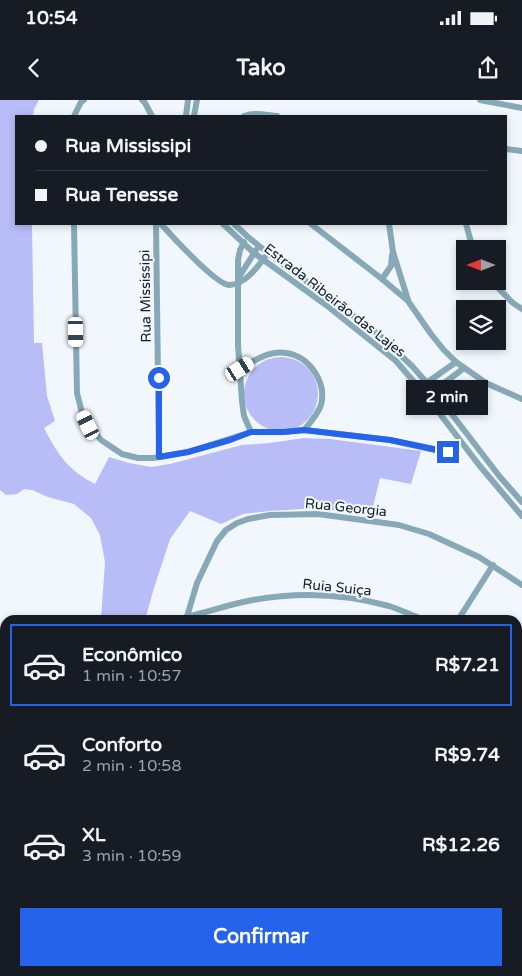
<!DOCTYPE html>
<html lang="pt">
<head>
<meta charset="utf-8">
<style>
	:root { --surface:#171b24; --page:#242831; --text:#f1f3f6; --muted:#9ea1a6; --line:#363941; --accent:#2563eb }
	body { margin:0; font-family:"Varela Round",sans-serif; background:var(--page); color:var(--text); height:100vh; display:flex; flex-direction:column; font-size:19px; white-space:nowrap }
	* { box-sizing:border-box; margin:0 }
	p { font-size:16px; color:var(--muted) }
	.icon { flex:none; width:28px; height:28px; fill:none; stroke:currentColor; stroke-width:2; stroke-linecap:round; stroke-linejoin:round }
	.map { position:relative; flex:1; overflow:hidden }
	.drawer { position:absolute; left:0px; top:515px; width:522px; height:361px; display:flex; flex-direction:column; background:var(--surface); border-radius:15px 15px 0 0; box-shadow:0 2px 8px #0003 }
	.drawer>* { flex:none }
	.top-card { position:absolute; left:15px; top:15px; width:492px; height:110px; border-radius:0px; box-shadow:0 2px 8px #0003; display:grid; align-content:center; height:110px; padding:0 20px; background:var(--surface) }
	.needle { width:32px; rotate:270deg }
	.controls { position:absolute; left:456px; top:140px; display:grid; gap:10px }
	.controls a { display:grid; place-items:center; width:50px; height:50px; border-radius:0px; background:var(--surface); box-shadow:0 2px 8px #0003; font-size:25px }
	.end { position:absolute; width:22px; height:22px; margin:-11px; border:6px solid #2563eb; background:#fff; box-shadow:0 0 0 2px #fff }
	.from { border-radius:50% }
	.bubble { position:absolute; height:35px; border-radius:0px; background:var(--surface); box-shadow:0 2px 8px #0003; font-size:16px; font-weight:700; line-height:35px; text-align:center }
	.car { position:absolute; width:15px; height:30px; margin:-15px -8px; border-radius:6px; box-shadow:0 0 4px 1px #0007; background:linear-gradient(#fff 24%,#345 0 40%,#fff 0 76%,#345 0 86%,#fff 0) }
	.top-card b { display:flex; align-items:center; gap:18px; height:48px; font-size:19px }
	.top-card b+b { border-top:1px solid var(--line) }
	.top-card i { width:12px; height:12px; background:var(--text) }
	ul { padding:9px 0 0; list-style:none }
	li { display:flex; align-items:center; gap:15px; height:82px; margin:0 10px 8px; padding:0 10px; border:2px solid transparent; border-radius:0px }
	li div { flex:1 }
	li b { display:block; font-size:19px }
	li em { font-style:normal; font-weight:700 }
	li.on { border-color:var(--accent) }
	li>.icon { width:45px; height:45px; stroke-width:1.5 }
	.button { display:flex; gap:10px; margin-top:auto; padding:10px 20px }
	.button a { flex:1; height:58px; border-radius:0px; background:var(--accent); color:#fff; font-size:20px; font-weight:700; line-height:58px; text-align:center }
	.status { display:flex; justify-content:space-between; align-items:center; height:35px; padding:0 25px; background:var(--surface); direction:ltr }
	.status svg { height:14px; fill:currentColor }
	header { display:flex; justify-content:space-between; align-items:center; height:65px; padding:0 20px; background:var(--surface); font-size:22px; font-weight:700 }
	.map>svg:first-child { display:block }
	.green { fill:#b8bcf7 }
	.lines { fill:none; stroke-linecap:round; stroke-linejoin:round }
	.minor { stroke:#87a9b7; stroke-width:6 }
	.route { stroke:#2563eb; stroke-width:6 }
	.labels { text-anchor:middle; stroke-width:4; stroke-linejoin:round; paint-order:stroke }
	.street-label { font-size:14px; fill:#141e26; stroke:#f1f7fc }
</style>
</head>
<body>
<div class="status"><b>10:54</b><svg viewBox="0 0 49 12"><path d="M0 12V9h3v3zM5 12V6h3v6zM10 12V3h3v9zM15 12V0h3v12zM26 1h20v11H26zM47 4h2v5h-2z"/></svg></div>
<header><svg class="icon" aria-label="back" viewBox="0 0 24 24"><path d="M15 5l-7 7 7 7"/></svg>Tako<svg class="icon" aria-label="share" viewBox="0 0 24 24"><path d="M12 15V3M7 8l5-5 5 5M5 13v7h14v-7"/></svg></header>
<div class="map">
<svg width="522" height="876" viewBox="0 0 522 876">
	<rect width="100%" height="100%" fill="#f1f7fc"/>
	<g class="green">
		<path d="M0,0H39L34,9L33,16H16V124H32L34,243H42L47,296L55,321L44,328C58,355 68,370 95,384L109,357L129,363L151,367L170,364L242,345L270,343L304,338L330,339L421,351L411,384L380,378L371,415L317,408L270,411L243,414L221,424L190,411L170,439L154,488L145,520H101L105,462L100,435L91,418L74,404L48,397L32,390L24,389L17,394L6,395L0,390Z"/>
		<circle cx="281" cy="294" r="37"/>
		<polygon points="0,626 5,626 5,871 76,871 78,876 36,876 35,875 29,876 0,876"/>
		<polygon points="518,816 522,818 522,876 242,876 239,871 518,871"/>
	</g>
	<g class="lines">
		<g class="minor">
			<polyline points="142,0 145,3 152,16"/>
			<polyline points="480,0 522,8"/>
			<polyline points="74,16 81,2 84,0"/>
			<polyline points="186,16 188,0"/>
			<polyline points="194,16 197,0"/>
			<path d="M244,16C255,12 266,15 277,16"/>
			<polyline points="506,49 522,51"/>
			<polyline points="74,124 77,293 82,313 89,325 101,340 122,354 138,358 153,358 188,352 251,332 284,332 304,330 390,340 448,353"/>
			<polyline points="156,124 159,357"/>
			<path d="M161,124C172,136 215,184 229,185C244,185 257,168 265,157"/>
			<polyline points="223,124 254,153 326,205 396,261 427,297 479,365 522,416"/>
			<polyline points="234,124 248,137 268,153 378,234 412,266 434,291 500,377 522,402"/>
			<polyline points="311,124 382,179 408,201 431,234 443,249 456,262 486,283 522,299"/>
			<polyline points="389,124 393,152 408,200"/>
			<polyline points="466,124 473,149"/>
			<polyline points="244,142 240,150 238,160 238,245 242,301 244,316 251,332"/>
			<polyline points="239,177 256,150"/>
			<polyline points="382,179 391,166 392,155"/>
			<polyline points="491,181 513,203 522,209"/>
			<path d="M240,269C253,261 270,250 286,253C309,256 327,282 321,305C318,314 310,323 304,330"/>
			<polyline points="425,284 456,262"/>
			<polyline points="431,293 464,268"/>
			<path d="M186,517C208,512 230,504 253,500C297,492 345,494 389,506C401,510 412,515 424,520"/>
			<polyline points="186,520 197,483 217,441 226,430 237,423 248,419 270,415 318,414 399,425 429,434 479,457 522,485"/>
			<polyline points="458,520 493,465"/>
			<polyline points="518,587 522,591"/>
			<polyline points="518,772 522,779"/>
			<polyline points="122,876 126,871"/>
		</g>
	</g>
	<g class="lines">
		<polyline class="route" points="159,278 159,357 188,352 230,340 251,332 284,332 304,330 390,340 448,352"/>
	</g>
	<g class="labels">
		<g class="street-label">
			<text transform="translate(145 196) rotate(-91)" y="5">Rua Mississipi</text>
			<text transform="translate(335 200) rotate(38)" y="5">Estrada Ribeirão das Lajes</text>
			<text transform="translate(346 407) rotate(6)" y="5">Rua Georgia</text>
			<text transform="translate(337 487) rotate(6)" y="5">Ruia Suiça</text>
		</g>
	</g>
</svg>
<div class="controls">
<a><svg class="needle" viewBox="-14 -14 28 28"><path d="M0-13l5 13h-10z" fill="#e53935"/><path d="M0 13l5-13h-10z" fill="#9ea1a6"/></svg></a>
<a><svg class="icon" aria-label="layers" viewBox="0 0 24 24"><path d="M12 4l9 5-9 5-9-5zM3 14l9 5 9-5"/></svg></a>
</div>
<i class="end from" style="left:159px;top:278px"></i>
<i class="end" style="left:448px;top:352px"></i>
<div class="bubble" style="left:406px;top:280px;width:82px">2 min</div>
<i class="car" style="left:76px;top:232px;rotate:179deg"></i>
<i class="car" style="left:240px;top:269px;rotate:57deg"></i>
<i class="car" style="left:88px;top:325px;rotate:334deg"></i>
<div class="top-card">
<b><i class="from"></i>Rua Mississipi</b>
<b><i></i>Rua Tenesse</b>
</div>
<section class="drawer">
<ul>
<li class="on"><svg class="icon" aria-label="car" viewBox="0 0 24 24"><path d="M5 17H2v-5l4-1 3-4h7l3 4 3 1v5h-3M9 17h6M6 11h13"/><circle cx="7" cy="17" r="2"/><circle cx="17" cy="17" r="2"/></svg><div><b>Econômico</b><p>1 min · 10:57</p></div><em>R$7.21</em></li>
<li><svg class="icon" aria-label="car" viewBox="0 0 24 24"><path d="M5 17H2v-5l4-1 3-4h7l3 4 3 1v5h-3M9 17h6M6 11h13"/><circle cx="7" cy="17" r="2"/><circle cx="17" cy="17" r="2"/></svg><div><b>Conforto</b><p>2 min · 10:58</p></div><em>R$9.74</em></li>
<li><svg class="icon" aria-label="car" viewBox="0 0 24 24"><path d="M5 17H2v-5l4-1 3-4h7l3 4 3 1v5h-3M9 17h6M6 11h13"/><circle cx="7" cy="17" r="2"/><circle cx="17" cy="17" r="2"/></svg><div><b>XL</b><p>3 min · 10:59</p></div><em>R$12.26</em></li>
</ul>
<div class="button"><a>Confirmar</a></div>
</section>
</div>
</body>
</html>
